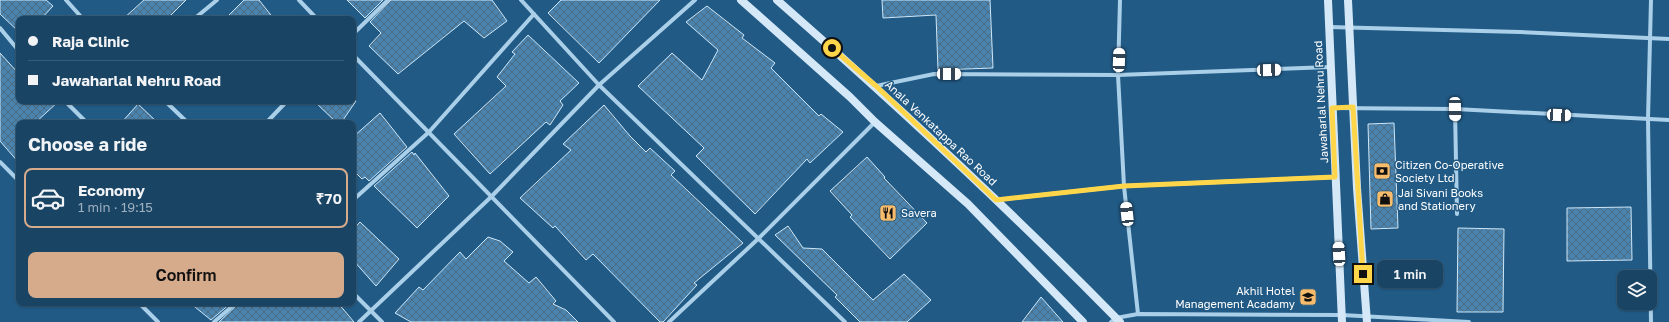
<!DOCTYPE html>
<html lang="en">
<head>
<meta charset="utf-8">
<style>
	:root { --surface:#194464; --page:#224b6a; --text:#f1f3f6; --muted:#9fb0bf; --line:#375c78; --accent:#d6ab8b }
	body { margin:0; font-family:"Golos Text",sans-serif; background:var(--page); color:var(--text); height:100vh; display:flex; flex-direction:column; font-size:15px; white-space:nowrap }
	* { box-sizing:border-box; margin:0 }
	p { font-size:13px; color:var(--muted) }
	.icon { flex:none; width:22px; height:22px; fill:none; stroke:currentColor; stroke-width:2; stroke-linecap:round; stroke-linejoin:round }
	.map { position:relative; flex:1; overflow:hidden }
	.sheet { position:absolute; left:16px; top:120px; width:340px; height:186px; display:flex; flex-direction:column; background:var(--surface); border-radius:8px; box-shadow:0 1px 3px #0004,0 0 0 1px var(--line) }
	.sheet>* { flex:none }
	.top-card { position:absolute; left:16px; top:16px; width:340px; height:88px; border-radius:8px; box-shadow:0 1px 3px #0004,0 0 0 1px var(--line); display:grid; align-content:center; height:88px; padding:0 12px; background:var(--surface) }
	.tools { position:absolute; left:1617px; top:270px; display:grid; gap:8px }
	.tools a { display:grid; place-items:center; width:40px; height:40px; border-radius:8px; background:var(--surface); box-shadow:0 1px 3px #0004,0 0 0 1px var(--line); font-size:20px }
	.end { position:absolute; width:18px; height:18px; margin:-9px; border:5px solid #ffd54a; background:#111; box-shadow:0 0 0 2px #111 }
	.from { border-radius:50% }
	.bubble { position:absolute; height:28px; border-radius:8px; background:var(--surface); box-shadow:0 1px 3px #0004,0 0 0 1px var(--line); font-size:13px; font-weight:600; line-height:28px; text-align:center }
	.car { position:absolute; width:12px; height:24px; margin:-12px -6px; border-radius:5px; box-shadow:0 0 3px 1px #0007; background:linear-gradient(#fff 24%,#345 0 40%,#fff 0 76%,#345 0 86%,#fff 0) }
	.top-card b { display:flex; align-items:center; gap:14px; height:38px; font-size:15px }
	.top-card b+b { border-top:1px solid var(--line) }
	.top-card i { width:10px; height:10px; background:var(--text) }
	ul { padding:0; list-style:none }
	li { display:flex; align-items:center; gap:12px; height:60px; margin:0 8px 6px; padding:0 4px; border:2px solid var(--line); border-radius:8px }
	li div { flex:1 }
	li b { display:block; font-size:15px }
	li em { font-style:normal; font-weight:600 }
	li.on { border-color:var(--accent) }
	li>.icon { width:36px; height:36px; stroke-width:1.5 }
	h2 { padding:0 12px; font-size:18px; line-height:48px }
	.button { display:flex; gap:8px; margin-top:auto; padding:8px 12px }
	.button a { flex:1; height:46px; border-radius:8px; background:var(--accent); color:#111; font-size:16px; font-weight:600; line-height:46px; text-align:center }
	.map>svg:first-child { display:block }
	.building { fill:url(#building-cross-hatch); stroke:#cee6f7 }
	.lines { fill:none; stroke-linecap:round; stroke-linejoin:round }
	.street { stroke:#aacfe9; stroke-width:4 }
	.secondary { stroke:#d5e8f7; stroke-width:8 }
	.route { stroke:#ffd54a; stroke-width:5 }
	.labels { text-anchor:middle; stroke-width:3; stroke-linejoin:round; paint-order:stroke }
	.street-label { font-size:11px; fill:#fff; stroke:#215a85 }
	.poi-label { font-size:11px; fill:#fff; stroke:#215a85; text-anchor:start }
</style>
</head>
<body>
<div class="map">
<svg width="1669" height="322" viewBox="0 0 1669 322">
	<defs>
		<pattern id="building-cross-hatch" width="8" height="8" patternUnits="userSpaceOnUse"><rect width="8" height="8" fill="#4a84ae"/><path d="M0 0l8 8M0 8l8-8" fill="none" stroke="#4b6b82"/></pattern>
	</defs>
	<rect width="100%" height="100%" fill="#215a85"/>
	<g class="building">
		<polygon points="0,0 46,0 53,6 41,19 19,19 19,32 0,14"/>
		<polygon points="144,0 186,0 167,19 123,19"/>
		<polygon points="244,0 259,0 274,19 225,19"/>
		<polygon points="347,0 383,0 365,18"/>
		<polygon points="391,0 492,0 507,21 484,38 464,21 398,74 369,46 381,33 370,22"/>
		<polygon points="561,0 660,0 599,63 548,13"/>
		<polygon points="882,0 990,0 993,68 938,70 936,15 883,18"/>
		<polygon points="707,6 744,35 742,38 775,63 771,68 819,116 821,114 843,132 810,163 807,159 755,214 696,156 704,148 638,86 672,53 702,80 718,50 686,22"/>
		<polygon points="528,35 579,83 560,101 563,105 550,125 546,122 490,174 454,134 506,86 497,77 515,54 512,52"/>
		<polygon points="0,53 19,74 19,101 59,101 35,123 19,123 19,163 0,141"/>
		<polygon points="314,101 356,101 341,123 337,123"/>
		<polygon points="138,104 158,123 121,123"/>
		<polygon points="604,105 630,136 646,152 650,148 675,171 671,175 743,243 694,283 697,285 663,322 660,322 593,254 586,260 555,226 553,228 520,198 571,150 563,144"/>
		<polygon points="380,113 407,147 369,181 365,177 362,179 353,170 353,137"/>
		<polygon points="1394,123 1398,228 1371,229 1368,124"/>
		<polygon points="412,152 414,155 415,153 449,196 417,228 374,186"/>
		<polygon points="867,157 885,177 884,178 927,223 890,259 850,217 852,215 830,191"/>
		<polygon points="1631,207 1632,260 1567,261 1567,208"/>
		<polygon points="360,222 399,259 376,286 353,260 353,230"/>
		<polygon points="788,226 803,248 822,249 873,300 904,274 931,300 907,322 860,322 835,297 837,295 775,235"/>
		<polygon points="1458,228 1504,229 1503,312 1457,312"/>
		<polygon points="488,237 500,241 513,252 504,261 529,283 536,277 556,301 553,304 566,310 578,322 411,322 395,313 419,287 423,290 460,252 466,259"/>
		<polygon points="1041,297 1063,322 1022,322"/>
		<polygon points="190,303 231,303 211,320"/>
		<polygon points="239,303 338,303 354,322 219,322"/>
	</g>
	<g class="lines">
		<g class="street">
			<polyline points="66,0 83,19"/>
			<polyline points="299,0 317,19"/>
			<polyline points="521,0 599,85 845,322"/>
			<polyline points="1120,0 1118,75 1124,186 1138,314"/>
			<polyline points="194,19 217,0"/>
			<polyline points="1329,27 1520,32 1669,39"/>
			<polyline points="0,28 19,51"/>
			<polyline points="353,34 388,0"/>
			<polyline points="353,55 614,322"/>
			<polyline points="876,86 934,74 1118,75 1330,67"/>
			<polyline points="65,101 87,123"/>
			<polyline points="165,101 188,123"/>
			<polyline points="1332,108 1455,109 1669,120"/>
			<polyline points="1455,109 1457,214"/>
			<polyline points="266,123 287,101"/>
			<polyline points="0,162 19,181"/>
			<polyline points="353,200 429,132 534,14"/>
			<polyline points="996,200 1124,186 1335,177"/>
			<polyline points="353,293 382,322"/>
			<polyline points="139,303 158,322"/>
			<polyline points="214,322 236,303"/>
			<polyline points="359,322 492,196 599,85 695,0"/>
			<polyline points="669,322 759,238 875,122"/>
			<polyline points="1111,322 1116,318 1138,314 1342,315 1469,322"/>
			<polyline points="1651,322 1648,119 1651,0"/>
		</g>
		<g class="secondary">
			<polyline points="741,0 850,97 875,122 968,204 1083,322"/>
			<path d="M777,0C895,103 1010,210 1120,322"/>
			<polyline points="1328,0 1342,322"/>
			<polyline points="1348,0 1357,188 1367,322"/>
		</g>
	</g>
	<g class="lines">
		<polyline class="route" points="832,48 876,86 996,200 1124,186 1335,177 1332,108 1353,107 1363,274"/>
	</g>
	<defs>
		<symbol id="bank-square" viewBox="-11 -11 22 22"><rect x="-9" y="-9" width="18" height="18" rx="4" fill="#f6bb6b" stroke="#215a85"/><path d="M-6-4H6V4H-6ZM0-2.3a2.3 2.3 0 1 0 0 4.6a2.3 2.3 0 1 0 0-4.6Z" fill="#111"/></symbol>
		<symbol id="shop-square" viewBox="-11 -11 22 22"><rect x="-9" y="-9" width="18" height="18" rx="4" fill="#f6bb6b" stroke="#215a85"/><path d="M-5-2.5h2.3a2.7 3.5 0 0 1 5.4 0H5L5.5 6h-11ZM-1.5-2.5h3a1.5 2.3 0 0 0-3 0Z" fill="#111"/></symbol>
		<symbol id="restaurant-square" viewBox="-11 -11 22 22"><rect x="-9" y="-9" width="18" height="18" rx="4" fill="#f6bb6b" stroke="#215a85"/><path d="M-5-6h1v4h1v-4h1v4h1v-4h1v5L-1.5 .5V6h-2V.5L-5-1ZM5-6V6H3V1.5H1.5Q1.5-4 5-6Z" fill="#111"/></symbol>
		<symbol id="university-square" viewBox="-11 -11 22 22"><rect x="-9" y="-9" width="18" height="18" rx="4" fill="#f6bb6b" stroke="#215a85"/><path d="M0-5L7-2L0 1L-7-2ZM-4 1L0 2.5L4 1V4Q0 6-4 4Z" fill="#111"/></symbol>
	</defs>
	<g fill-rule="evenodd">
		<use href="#bank-square" x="1372" y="161" width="20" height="20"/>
		<use href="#shop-square" x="1375" y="189" width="20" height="20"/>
		<use href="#restaurant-square" x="878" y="203" width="20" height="20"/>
		<use href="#university-square" x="1298" y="287" width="20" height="20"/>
	</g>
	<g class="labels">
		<g class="street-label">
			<text transform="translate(1321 102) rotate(-93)" y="4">Jawaharlal Nehru Road</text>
			<text transform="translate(941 133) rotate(43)" y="4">Anala Venkatappa Rao Road</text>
		</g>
		<g class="poi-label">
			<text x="1395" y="169">Citizen Co-Operative<tspan x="1395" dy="13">Society Ltd</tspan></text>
			<text x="1398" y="197">Jai Sivani Books<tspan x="1398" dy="13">and Stationery</tspan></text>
			<text x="901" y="217">Savera</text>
			<text x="1295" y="295" text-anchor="end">Akhil Hotel<tspan x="1295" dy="13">Management Acadamy</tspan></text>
		</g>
	</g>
</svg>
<div class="tools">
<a><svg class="icon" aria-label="layers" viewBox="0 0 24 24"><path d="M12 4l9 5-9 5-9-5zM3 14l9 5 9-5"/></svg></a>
</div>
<i class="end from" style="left:832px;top:48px"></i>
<i class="end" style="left:1363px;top:274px"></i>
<div class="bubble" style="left:1377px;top:260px;width:66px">1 min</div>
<i class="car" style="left:1119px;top:60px;rotate:2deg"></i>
<i class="car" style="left:1269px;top:70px;rotate:88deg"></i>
<i class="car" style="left:949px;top:74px;rotate:90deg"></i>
<i class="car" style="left:1455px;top:109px;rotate:179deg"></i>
<i class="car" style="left:1559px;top:115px;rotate:93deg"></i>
<i class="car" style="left:1127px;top:214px;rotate:354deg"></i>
<i class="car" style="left:1339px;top:254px;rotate:357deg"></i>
<div class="top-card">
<b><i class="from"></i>Raja Clinic</b>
<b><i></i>Jawaharlal Nehru Road</b>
</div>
<section class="sheet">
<h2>Choose a ride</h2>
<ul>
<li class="on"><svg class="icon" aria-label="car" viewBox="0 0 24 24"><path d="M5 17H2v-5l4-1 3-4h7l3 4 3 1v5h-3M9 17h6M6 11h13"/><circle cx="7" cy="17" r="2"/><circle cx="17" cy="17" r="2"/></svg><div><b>Economy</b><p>1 min · 19:15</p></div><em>₹70</em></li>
</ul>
<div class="button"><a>Confirm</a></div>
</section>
</div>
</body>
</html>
